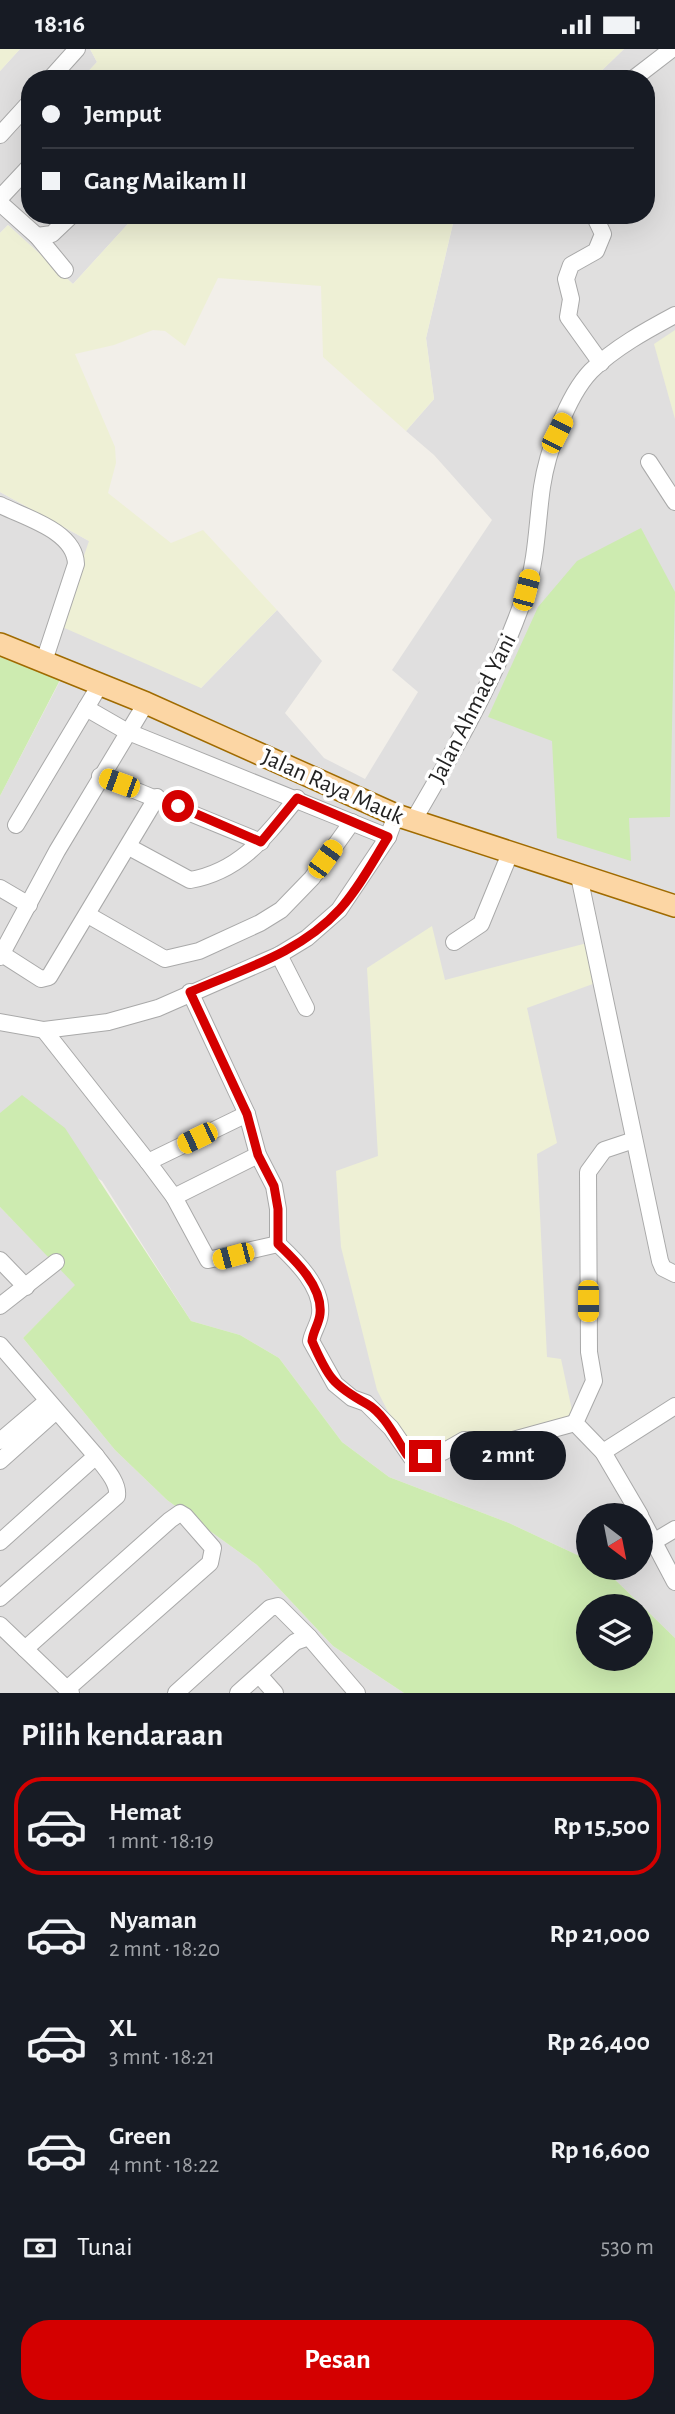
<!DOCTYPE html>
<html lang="id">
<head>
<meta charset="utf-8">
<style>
	:root { --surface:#171b24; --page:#20242c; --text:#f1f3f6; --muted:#9ea1a6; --line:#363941; --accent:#d40000 }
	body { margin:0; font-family:"Alegreya Sans",sans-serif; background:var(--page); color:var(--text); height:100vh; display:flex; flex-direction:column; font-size:26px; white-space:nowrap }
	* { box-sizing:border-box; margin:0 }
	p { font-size:23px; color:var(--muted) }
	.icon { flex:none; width:38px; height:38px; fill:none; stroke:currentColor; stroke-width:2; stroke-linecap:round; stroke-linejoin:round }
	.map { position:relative; height:1644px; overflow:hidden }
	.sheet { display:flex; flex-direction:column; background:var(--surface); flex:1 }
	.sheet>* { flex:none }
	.banner { position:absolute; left:21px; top:21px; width:634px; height:154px; border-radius:28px; box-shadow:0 7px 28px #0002; display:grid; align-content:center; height:154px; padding:0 21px; background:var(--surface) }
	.needle { width:46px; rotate:148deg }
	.tools { position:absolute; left:576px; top:1454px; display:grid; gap:14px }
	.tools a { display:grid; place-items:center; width:77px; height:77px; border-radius:50%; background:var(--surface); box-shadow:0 7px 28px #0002; font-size:35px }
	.end { position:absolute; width:32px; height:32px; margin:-16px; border:9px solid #d40000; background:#fff; box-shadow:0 0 0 4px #fff }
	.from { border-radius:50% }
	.bubble { position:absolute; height:49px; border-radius:24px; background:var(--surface); box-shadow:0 7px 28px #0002; font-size:23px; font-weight:700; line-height:49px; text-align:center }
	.car { position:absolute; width:21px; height:42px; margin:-21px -10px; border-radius:9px; box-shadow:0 0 5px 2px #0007; background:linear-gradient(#f5c518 24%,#345 0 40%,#f5c518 0 76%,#345 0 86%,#f5c518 0) }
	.banner b { display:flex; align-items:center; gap:24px; height:66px; font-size:26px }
	.banner b+b { border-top:2px solid var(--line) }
	.banner i { width:18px; height:18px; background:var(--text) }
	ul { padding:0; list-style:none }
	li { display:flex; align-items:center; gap:21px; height:98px; margin:0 14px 10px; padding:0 7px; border:4px solid transparent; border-radius:28px }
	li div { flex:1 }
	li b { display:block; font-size:26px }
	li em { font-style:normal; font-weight:700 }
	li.current { border-color:var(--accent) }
	li>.icon { width:63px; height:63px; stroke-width:1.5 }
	h2 { padding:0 21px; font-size:32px; line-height:84px }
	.pay { display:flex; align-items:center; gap:18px; height:77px; padding:0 21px; font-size:26px }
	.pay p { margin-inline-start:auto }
	.primary-button { display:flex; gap:14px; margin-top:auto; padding:14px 21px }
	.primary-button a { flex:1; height:80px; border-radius:28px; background:var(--accent); color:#fff; font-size:28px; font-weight:700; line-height:80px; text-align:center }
	.status { display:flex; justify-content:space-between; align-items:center; height:49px; padding:0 35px; background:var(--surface); direction:ltr }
	.status svg { height:19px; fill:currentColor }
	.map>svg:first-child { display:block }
	.residential { fill:#e0dfdf }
	.farmland { fill:#eef0d5 }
	.grass { fill:#cdebb0; fill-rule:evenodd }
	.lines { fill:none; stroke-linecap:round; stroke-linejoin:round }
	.minor-casing { stroke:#a9a9a9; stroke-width:18 }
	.major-casing { stroke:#a06b00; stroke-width:24 }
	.minor { stroke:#fff; stroke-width:16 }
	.major { stroke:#fcd6a4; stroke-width:21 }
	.route { stroke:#d40000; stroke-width:9 }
	.labels { text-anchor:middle; stroke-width:7; stroke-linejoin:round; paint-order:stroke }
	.street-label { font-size:24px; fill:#222; stroke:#fff }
</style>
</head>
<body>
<div class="status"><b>18:16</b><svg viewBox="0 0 49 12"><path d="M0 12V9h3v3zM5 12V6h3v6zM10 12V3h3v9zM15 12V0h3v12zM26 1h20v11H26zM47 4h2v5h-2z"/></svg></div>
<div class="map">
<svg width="675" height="1644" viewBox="0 0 675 1644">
	<rect width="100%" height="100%" fill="#f2efe9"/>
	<g class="residential">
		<polygon points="20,0 90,0 97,13 81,30 30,30 30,166 136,166 73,235 8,176 0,184 0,22"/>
		<polygon points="624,0 675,0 675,1589 603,1519 640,1519 640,1466 588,1466 588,1511 509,1474 389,1428 342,1393 279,1309 240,1286 191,1272 102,1132 0,1064 0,747 60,632 0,608 0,443 89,492 201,639 277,561 322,612 285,664 324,709 365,730 418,643 392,621 492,471 434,406 406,382 434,350 426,289 455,166 646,166 646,30 593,30"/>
		<polygon points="0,1158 76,1236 23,1289 115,1401 167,1451 257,1516 333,1597 404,1644 0,1644"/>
	</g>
	<g class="farmland">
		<polygon points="0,0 20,0 0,22"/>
		<polygon points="90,0 624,0 593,30 81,30 97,13"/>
		<polygon points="136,166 455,166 426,289 434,350 406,382 323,308 321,237 218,229 185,297 165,282 153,281 114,296 75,305 115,398 116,414 108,444 171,494 203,481 277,561 201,639 60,577 89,492 0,443 0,184 8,176 73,235"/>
		<polygon points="675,281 675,370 654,295"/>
		<polygon points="432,877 445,931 595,892 601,932 527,959 557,1094 537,1105 547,1308 561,1310 573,1366 559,1381 412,1410 377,1341 341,1198 336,1122 378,1107 367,919"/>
	</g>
	<g class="grass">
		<polygon points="641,479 675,543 670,768 629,769 631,812 557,789 552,692 488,668 538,558 577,512"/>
		<polygon points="0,608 60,631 0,747"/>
		<path d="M22,1046L65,1079L191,1272L240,1286L279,1309L342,1393L389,1428L509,1474L588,1511V1519H603L675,1589V1644H404L333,1597L257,1516L167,1451L115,1401L23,1289L75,1236L0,1158V1064ZM588,1558H640V1610H588Z"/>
	</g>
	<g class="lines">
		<defs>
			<g id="minor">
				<polyline points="50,30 77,0"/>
				<polyline points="633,30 672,0"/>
				<polyline points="0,86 30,53"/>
				<polyline points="0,149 30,117"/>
				<polyline points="0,154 37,187 65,221"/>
				<polyline points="594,166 603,185 596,202 571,216 566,230 571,250 568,268 601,314"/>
				<polyline points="37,187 52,185 72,166"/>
				<polyline points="649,413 675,453"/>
				<path d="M0,456C26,469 75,482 76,515L44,612"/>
				<polyline points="86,659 126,682 388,788"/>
				<polyline points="100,727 261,793"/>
				<path d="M413,772C456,699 499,623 526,543C537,509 537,473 542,438C547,404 567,347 591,322C614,299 647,281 675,266"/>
				<polyline points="16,776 101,634"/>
				<path d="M129,798L190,831C241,822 267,786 297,749"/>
				<polyline points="579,827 660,1212 663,1219 675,1225"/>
				<polyline points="0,839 29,856"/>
				<polyline points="88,866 165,910 199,902 260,874 281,861 312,829 352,773"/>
				<polyline points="454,893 481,875 511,802"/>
				<polyline points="2,905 41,930 49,928 157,748"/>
				<polyline points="279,906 306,959"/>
				<polyline points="0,908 57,802 146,654"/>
				<path d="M190,943L247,1065L258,1106L274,1137L278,1160V1195C296,1212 323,1238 320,1265C319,1275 313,1282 311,1292L335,1335L352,1349L366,1354L391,1379L411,1408L443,1403L464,1391L509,1392L575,1374"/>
				<polyline points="0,973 44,981 108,973 158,959 279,906 307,889 339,861 388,788 396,766"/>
				<polyline points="44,981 148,1113"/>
				<polyline points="247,1065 148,1113 174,1148 258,1106"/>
				<polyline points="634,1091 604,1101 588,1123 589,1303 594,1332 575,1374 603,1403 640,1466"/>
				<polyline points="174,1148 208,1211 278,1195"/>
				<polyline points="0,1211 26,1238"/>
				<polyline points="0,1257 56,1213"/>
				<polyline points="0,1296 96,1407 0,1493"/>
				<polyline points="0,1392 47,1352"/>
				<polyline points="603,1403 675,1357"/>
				<polyline points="0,1412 56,1362"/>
				<polyline points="640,1467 675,1533"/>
				<polyline points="655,1492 675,1480"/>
				<path d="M0,1549L117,1447C119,1433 104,1418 96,1407"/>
				<polyline points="0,1576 71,1644"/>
				<polyline points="25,1600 170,1471 180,1464 185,1467 213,1499 210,1514 67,1640"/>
				<polyline points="260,1627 275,1644"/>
				<polyline points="176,1644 270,1559 278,1557 309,1588"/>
				<polyline points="238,1644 295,1593 309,1588 357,1644"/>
			</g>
			<polyline id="major" points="0,595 146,654 396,766 675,857"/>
		</defs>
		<use href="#minor" class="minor-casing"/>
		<use href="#major" class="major-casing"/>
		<use href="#minor" class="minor"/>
		<use href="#major" class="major"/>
	</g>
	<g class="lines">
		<path class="route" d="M178,757L261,793L297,749L388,788C373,812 359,839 340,860C300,904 243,920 190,943L247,1065L258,1106L274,1137L278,1160V1195C296,1212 323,1238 320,1265C319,1275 313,1282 312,1292C328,1329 333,1336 367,1355C385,1365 396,1390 407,1406L425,1407"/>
	</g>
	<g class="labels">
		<g class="street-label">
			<text transform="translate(472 659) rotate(-63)" y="8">Jalan Ahmad Yani</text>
			<text transform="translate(333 737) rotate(24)" y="8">Jalan Raya Mauk</text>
		</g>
	</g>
</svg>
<div class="tools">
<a><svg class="needle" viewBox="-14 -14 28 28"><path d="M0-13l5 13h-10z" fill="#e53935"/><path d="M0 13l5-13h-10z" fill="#9ea1a6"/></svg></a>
<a><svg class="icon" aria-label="layers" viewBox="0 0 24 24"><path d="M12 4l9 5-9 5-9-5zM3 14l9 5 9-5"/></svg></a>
</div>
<i class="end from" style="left:178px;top:757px"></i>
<i class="end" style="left:425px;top:1407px"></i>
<div class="bubble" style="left:450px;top:1382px;width:116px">2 mnt</div>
<i class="car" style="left:557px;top:384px;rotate:27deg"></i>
<i class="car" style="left:526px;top:541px;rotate:15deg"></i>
<i class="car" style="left:119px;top:734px;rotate:290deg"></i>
<i class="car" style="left:325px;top:810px;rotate:36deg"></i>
<i class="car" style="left:197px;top:1089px;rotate:244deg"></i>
<i class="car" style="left:233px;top:1207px;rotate:255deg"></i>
<i class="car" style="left:588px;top:1252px;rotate:180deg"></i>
<div class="banner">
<b><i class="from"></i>Jemput</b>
<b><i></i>Gang Maikam II</b>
</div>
</div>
<section class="sheet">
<h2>Pilih kendaraan</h2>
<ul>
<li class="current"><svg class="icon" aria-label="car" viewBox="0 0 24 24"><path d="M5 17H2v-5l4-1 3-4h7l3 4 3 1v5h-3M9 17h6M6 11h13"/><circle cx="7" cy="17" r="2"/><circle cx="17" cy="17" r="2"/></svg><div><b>Hemat</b><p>1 mnt · 18:19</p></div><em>Rp 15,500</em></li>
<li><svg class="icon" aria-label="car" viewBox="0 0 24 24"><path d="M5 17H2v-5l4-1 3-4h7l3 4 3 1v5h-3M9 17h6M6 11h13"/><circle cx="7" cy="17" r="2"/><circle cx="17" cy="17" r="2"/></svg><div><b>Nyaman</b><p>2 mnt · 18:20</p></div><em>Rp 21,000</em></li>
<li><svg class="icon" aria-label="car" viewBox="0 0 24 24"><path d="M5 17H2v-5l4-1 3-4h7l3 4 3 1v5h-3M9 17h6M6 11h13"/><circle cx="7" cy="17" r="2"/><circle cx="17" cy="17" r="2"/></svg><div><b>XL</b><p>3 mnt · 18:21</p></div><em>Rp 26,400</em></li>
<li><svg class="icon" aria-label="car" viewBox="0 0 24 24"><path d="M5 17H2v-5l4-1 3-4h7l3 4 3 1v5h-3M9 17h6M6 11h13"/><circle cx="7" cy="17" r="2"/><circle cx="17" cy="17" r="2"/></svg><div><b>Green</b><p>4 mnt · 18:22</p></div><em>Rp 16,600</em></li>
</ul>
<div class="pay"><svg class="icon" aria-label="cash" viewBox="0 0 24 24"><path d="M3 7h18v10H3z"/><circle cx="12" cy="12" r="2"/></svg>Tunai<p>530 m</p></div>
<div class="primary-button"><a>Pesan</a></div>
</section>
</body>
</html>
